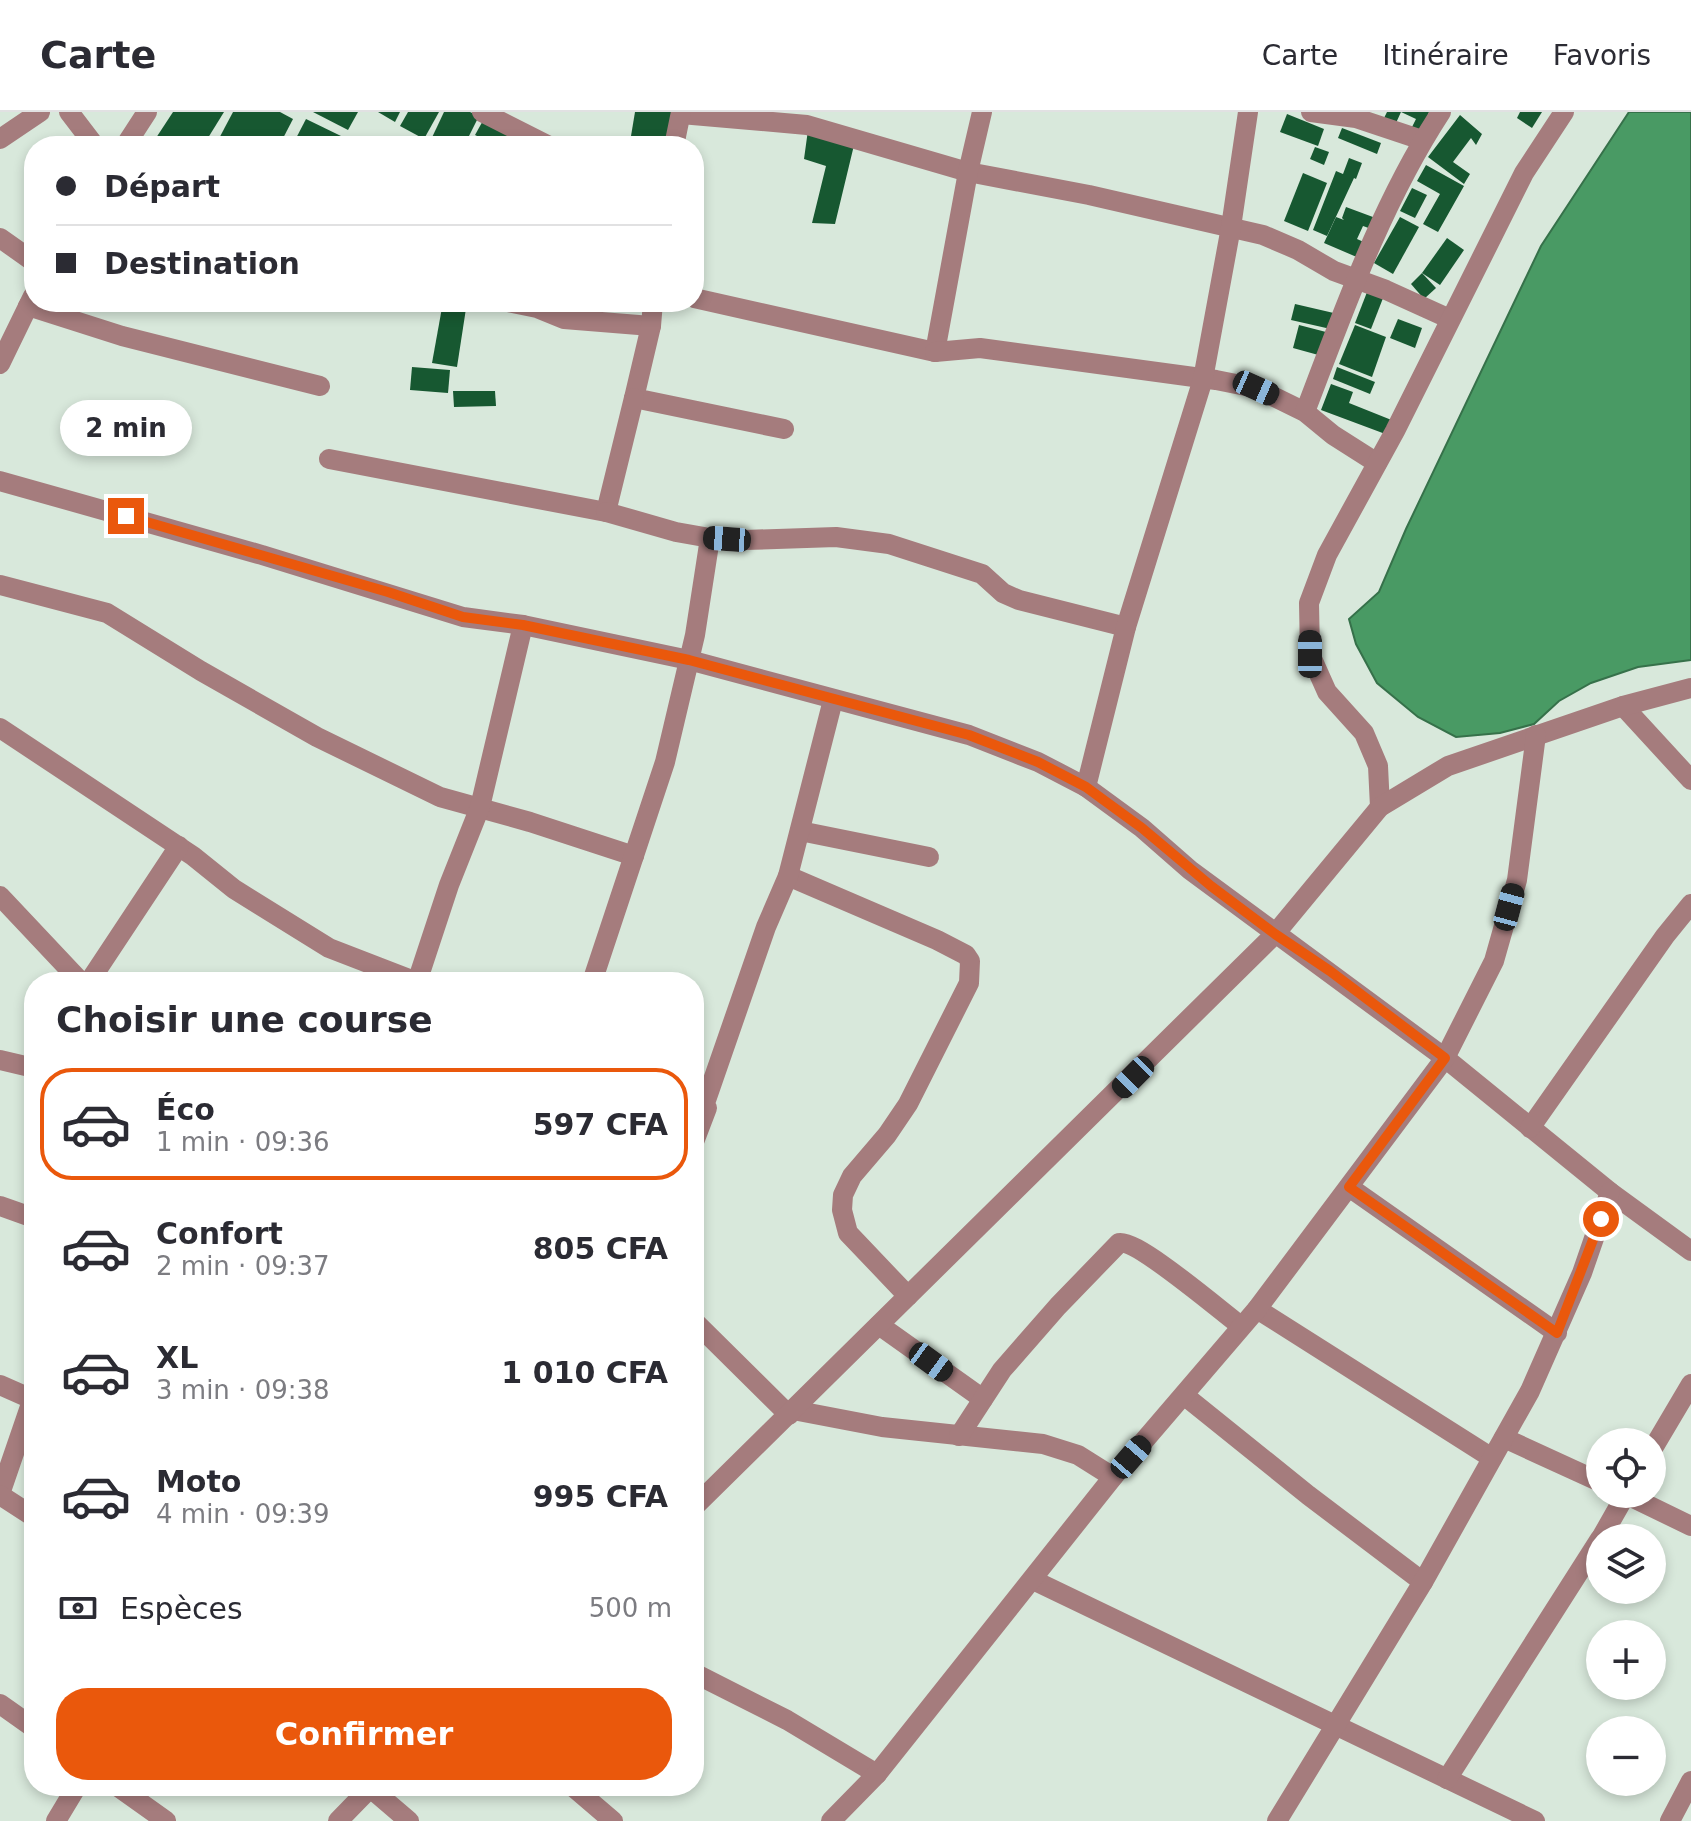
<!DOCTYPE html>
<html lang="fr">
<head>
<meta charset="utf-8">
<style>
	:root { --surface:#fff; --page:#f7f7f7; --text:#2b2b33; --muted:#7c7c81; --line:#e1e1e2; --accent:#ea580c }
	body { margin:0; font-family:"DejaVu Sans",sans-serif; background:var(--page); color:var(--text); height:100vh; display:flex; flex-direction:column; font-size:30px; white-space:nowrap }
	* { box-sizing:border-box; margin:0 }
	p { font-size:26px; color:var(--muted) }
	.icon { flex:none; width:44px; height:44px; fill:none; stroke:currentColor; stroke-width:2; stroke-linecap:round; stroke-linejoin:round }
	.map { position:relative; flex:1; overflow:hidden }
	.details { position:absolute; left:24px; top:860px; width:680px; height:824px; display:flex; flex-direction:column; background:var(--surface); border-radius:32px; box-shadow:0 4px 12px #0003 }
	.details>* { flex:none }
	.top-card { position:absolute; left:24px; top:24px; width:680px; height:176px; border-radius:32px; box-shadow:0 4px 12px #0003; display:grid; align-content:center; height:176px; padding:0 32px; background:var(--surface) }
	.buttons { position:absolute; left:1586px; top:1316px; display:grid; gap:16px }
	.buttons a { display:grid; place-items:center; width:80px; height:80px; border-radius:50%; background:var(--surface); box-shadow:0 4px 12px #0003; font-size:40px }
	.end { position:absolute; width:36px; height:36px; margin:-18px; border:10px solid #ea580c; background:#fff; box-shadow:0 0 0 4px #fff }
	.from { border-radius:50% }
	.bubble { position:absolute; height:56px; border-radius:28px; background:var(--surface); box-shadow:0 4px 12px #0003; font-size:26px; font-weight:600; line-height:56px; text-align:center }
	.car { position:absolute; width:24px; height:48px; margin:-24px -12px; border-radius:10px; box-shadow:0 0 6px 2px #0007; background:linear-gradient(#222 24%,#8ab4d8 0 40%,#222 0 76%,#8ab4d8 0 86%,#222 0) }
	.top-card b { display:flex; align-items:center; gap:28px; height:76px; font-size:30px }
	.top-card b+b { border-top:2px solid var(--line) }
	.top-card i { width:20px; height:20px; background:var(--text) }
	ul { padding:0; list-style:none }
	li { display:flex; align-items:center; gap:24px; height:112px; margin:0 16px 12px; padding:0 16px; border:4px solid transparent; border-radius:32px }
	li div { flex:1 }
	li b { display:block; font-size:30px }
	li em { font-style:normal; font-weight:600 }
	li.selected { border-color:var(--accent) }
	li>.icon { width:72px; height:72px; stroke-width:1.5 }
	h2 { padding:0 32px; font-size:36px; line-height:96px }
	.pay { display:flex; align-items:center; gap:20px; height:88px; padding:0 32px; font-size:30px }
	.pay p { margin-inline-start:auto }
	.primary-button { display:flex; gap:16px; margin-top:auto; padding:16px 32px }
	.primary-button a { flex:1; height:92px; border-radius:32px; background:var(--accent); color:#fff; font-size:32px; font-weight:600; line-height:92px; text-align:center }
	header { display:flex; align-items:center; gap:48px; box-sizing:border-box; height:112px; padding:0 40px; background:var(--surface); border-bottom:2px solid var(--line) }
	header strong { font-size:38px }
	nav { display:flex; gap:44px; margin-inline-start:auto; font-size:28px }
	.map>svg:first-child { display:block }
	.water { fill:#499a64; stroke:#36714a; stroke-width:2 }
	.building { fill:#175831 }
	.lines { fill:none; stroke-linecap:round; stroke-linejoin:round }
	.minor { stroke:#a57c7d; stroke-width:20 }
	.route { stroke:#ea580c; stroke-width:10 }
</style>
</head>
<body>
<header>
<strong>Carte</strong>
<nav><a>Carte</a><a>Itinéraire</a><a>Favoris</a></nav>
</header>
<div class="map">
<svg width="1691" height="1709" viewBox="0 0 1691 1709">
	<rect width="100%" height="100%" fill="#d8e8db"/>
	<polygon class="water" points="1629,0 1691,0 1691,548 1638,555 1591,571 1559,589 1534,612 1500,621 1456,625 1418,605 1377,571 1356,532 1349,507 1379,480 1406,417 1541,134"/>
	<g class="building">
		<polygon points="173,0 224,0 203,34 156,34 152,32"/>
		<polygon points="233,0 280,0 293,7 279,34 215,34"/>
		<polygon points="313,0 358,0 348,18"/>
		<polygon points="378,0 400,0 395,10"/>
		<polygon points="408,0 439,0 424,27 400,14"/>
		<polygon points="444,0 470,0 479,4 464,34 428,34"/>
		<polygon points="635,0 677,0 671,32 631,24"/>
		<polygon points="1387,0 1429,0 1420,23 1410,19 1416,7 1401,0 1396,11 1384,6"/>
		<polygon points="1520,0 1542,0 1532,16 1517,6"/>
		<polygon points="1287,2 1324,17 1318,34 1280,20"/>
		<polygon points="1460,3 1482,22 1476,33 1471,26 1453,50 1470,62 1464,72 1428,45"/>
		<polygon points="485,5 520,23 514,34 497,34 475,23"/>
		<polygon points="306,7 341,24 336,34 292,34"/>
		<polygon points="1342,16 1381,31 1377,42 1338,26"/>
		<polygon points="808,18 855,29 835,112 812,111 826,54 804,47"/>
		<polygon points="1315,35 1329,40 1324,53 1310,47"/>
		<polygon points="1349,46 1362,51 1356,67 1354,66 1327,124 1313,118 1336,59 1343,62"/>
		<polygon points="1426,53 1464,74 1438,120 1423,112 1440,82 1417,69"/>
		<polygon points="1303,61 1327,71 1308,119 1284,109"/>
		<polygon points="1412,76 1427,83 1415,106 1400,99"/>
		<polygon points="1346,95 1381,108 1377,119 1363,114 1357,127 1366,131 1359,146 1324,131 1336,105 1344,108 1342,106"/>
		<polygon points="1400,105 1419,115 1393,162 1374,151"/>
		<polygon points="1447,126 1464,138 1440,173 1422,161"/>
		<polygon points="1422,161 1436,176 1424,187 1411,172"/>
		<polygon points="1369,175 1385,181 1371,217 1355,211"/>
		<polygon points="443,190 467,190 457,255 432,251"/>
		<polygon points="1295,192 1338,202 1335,218 1291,208"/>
		<polygon points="1398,207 1422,216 1415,236 1390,226"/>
		<polygon points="1299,213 1326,220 1322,244 1293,236"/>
		<polygon points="1355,213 1386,225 1372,265 1339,252"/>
		<polygon points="412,255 450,258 448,281 410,278"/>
		<polygon points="1337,255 1375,270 1370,282 1333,267"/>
		<polygon points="1331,272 1353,280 1349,291 1394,309 1388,323 1321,298"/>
		<polygon points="453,279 495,279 496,294 454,295"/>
	</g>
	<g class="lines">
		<g class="minor">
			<polyline points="69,0 95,34"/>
			<polyline points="482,0 549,34"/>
			<polyline points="1311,0 1356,6 1422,28"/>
			<polyline points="681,2 807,13 968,60 1089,83 1263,123 1298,138 1334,159 1386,178 1450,207"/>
			<polyline points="0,27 40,0"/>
			<polyline points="125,34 147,0"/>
			<polyline points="674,34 681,0"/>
			<polyline points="0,126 34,150"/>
			<polyline points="694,186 935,240 968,60 982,0"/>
			<polyline points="508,190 537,196 564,207 651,214"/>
			<polyline points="653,190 651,214 634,286 784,317"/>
			<polyline points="28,194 122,224 320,274"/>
			<polyline points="935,240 980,236 1216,268 1256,276 1305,300 1333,323 1377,351"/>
			<polyline points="0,252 33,184"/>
			<path d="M1305,300C1344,198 1381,92 1441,0"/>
			<polyline points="329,347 606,400 634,286"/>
			<polyline points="0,369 262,443 463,505 523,513 689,548 969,623 1038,650 1086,675 1142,716 1190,758 1445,946 1610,1080 1691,1139"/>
			<polyline points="606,400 676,420 710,426 745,428 836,425 889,432 982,462 1003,481 1019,488 1126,515"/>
			<polyline points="0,473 107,501 201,559 317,625 440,685 530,710 634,744"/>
			<polyline points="1623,594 1691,668"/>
			<polyline points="0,616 193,744 234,777 329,836 417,870"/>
			<polyline points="1086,675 1126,515 1203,267 1231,115 1248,0"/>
			<polyline points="1380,695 1378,654 1364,621 1327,580 1310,542 1309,491 1327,443 1395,319 1524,61 1564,0"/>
			<polyline points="800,719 929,745"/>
			<polyline points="788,764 937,828 966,843 970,849 969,871 908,992 887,1023 852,1064 843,1083 842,1098 848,1121 908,1184"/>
			<polyline points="0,784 81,870"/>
			<polyline points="89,870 179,734"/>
			<polyline points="417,870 449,773 480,695 523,513"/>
			<polyline points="592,870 665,650 695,523 710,426"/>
			<polyline points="0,948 34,956"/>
			<polyline points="694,989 707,996 694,1030"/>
			<polyline points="704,994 766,815 788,764 833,588"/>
			<polyline points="1530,1016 1665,824 1691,792"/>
			<polyline points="1349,1075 1557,1221"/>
			<polyline points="0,1094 34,1106"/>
			<polyline points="1257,1197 1492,1346"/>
			<polyline points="694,1209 789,1303"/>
			<polyline points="879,1213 983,1287"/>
			<polyline points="0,1273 34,1288"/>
			<polyline points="1185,1284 1308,1383 1423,1470"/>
			<polyline points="793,1298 882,1315 1043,1332 1078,1343 1113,1365"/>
			<path d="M959,1324L1002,1258L1058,1194L1119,1131C1137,1127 1222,1200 1241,1214"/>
			<polyline points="1504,1326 1600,1370"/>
			<polyline points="1652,1338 1691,1272"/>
			<polyline points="0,1382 34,1283"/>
			<polyline points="1625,1382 1691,1414"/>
			<polyline points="0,1383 34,1405"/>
			<polyline points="694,1395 1275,822 1380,695 1448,654 1623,594 1691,576"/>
			<polyline points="1601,1426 1626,1382"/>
			<polyline points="1033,1468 1535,1709"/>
			<polyline points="694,1561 787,1608 877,1662"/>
			<polyline points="0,1592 34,1616"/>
			<polyline points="1447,1667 1600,1427"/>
			<polyline points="117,1674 166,1709"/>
			<polyline points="368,1674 409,1709"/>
			<polyline points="572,1674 613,1709"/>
			<polyline points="56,1709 77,1674"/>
			<polyline points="338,1709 372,1674"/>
			<polyline points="831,1709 877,1662 1113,1365 1257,1197 1445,946 1494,849 1517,768 1536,623"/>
			<polyline points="1277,1709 1423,1470 1530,1279 1582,1161 1610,1080"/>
			<polyline points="1670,1709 1691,1669"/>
		</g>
	</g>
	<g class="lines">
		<polyline class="route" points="126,404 388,480 463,505 523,513 689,548 969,623 1038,650 1086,675 1105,689 1142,716 1211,774 1275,822 1330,859 1445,946 1349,1075 1557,1221 1601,1107"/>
	</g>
</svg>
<div class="buttons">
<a><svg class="icon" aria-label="locate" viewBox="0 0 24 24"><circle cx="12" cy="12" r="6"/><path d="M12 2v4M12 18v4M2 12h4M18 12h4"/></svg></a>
<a><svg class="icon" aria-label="layers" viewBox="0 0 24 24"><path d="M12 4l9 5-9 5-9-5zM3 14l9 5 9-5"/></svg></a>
<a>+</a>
<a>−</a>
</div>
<i class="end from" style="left:1601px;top:1107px"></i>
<i class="end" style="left:126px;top:404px"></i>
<div class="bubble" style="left:60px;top:288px;width:132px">2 min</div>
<i class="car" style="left:1256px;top:276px;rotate:114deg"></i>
<i class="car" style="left:727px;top:427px;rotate:274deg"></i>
<i class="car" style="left:1310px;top:542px;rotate:0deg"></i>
<i class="car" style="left:1509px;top:795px;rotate:15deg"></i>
<i class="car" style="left:1133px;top:965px;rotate:225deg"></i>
<i class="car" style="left:931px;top:1250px;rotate:126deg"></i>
<i class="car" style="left:1131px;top:1345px;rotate:41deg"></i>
<div class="top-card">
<b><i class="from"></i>Départ</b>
<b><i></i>Destination</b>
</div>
<section class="details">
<h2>Choisir une course</h2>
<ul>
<li class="selected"><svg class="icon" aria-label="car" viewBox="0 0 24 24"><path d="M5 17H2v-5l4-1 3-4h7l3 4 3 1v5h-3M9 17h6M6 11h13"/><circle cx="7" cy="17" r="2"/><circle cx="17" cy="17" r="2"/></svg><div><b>Éco</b><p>1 min · 09:36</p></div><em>597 CFA</em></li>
<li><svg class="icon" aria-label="car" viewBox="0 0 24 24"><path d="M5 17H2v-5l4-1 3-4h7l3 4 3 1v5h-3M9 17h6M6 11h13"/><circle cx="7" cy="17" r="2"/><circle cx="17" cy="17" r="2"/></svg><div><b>Confort</b><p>2 min · 09:37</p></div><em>805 CFA</em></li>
<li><svg class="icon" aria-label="car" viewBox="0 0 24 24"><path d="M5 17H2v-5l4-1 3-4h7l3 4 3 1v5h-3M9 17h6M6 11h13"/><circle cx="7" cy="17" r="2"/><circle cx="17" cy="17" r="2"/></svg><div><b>XL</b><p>3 min · 09:38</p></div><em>1 010 CFA</em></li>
<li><svg class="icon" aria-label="car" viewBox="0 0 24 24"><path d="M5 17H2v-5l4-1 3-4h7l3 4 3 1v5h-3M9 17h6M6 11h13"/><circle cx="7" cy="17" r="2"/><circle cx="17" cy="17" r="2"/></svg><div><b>Moto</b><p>4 min · 09:39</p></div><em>995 CFA</em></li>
</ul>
<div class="pay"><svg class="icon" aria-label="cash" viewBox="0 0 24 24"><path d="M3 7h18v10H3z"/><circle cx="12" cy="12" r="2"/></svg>Espèces<p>500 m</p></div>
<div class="primary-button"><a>Confirmer</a></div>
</section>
</div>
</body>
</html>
